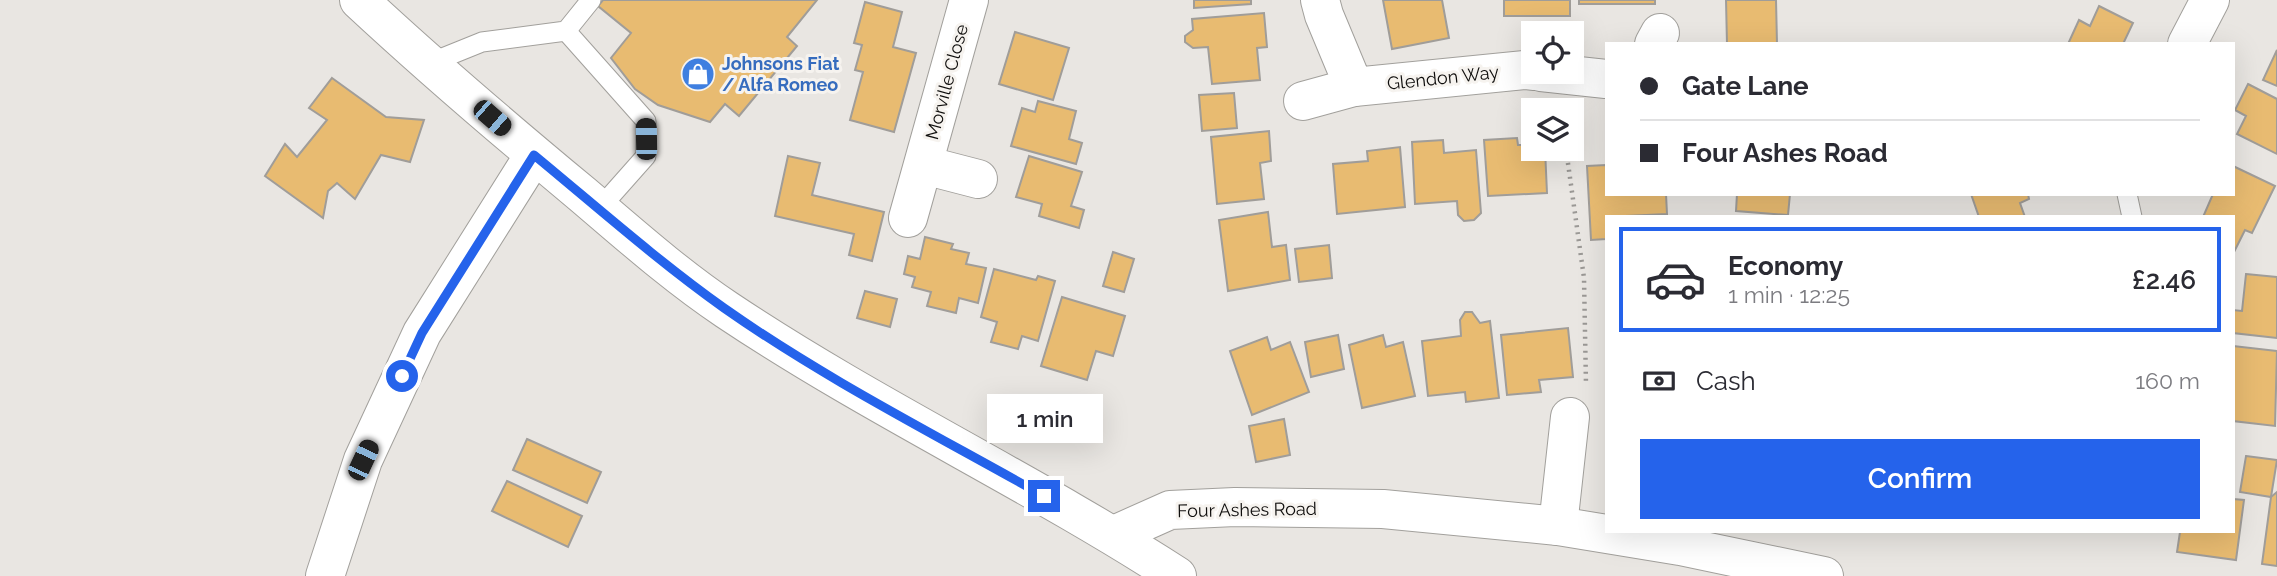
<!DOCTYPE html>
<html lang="en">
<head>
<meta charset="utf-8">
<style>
	:root { --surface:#fff; --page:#f7f7f7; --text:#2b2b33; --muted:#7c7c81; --line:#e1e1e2; --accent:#2563eb }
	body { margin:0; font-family:Raleway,sans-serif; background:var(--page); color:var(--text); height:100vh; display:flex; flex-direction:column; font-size:26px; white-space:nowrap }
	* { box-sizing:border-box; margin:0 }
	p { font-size:23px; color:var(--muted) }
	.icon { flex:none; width:38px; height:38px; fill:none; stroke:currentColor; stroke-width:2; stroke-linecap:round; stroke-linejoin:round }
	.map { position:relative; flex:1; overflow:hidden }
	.sheet { position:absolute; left:1605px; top:215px; width:630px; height:318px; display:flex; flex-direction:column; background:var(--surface); border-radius:0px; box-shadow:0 7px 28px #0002 }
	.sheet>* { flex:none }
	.banner { position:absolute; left:1605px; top:42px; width:630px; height:154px; border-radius:0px; box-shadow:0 7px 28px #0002; display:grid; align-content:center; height:154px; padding:0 35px; background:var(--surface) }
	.controls { position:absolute; left:1521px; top:21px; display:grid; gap:14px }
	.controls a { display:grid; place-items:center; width:63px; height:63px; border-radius:0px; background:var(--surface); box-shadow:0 7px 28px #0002; font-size:35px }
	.end { position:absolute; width:32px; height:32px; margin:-16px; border:9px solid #2563eb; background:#fff; box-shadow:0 0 0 4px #fff }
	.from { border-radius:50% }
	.bubble { position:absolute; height:49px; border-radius:0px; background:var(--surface); box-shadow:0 7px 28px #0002; font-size:23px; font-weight:600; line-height:49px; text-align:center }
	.car { position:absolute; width:21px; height:42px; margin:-21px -10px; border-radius:9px; box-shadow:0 0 5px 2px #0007; background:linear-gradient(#222 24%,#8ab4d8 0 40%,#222 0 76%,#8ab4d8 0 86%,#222 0) }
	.banner b { display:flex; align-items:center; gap:24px; height:66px; font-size:26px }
	.banner b+b { border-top:2px solid var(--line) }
	.banner i { width:18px; height:18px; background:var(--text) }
	ul { padding:12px 0 0; list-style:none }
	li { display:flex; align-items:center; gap:21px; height:105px; margin:0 14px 10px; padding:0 21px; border:4px solid transparent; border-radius:0px }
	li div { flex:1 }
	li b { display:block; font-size:26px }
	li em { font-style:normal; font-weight:600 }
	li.current { border-color:var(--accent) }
	li>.icon { width:63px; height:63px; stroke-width:1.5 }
	.pay { display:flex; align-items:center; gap:18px; height:77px; padding:0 35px; font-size:26px }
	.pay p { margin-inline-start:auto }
	.cta { display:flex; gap:14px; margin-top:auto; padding:14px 35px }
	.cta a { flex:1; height:80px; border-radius:0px; background:var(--accent); color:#fff; font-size:28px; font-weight:600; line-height:80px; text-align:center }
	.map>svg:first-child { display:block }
	.building { fill:#e8bb71; stroke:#a09d99; stroke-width:2 }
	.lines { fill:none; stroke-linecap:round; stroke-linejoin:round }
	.service-casing { stroke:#a2a09c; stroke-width:21 }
	.minor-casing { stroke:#a2a09c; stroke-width:40 }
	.tertiary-casing { stroke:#a2a09c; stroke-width:40 }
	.path { stroke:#9a9895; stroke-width:4.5; stroke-dasharray:2 5; stroke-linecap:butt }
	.service { stroke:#fff; stroke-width:19 }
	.minor { stroke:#fff; stroke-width:38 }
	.tertiary { stroke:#fff; stroke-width:38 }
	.route { stroke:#2563eb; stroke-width:9 }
	.labels { text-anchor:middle; stroke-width:6; stroke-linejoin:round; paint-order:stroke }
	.shop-label { font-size:18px; font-weight:bold; fill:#366cbe; stroke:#f6f3ef; text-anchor:start }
	.street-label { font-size:18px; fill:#0e0d0c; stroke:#f6f3ef }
</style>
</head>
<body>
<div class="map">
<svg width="2277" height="576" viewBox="0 0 2277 576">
	<rect width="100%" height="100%" fill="#e9e6e2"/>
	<g class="building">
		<polygon points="603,0 817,0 787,37 797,46 739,116 725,104 710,122 658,105 635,89 611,58 631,33 598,6"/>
		<polygon points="1194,0 1251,0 1251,4 1194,8"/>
		<polygon points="1383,0 1442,0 1449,38 1392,49"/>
		<rect x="1504" y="0" width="66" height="16"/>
		<rect x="1579" y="0" width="76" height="4"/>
		<polygon points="1726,0 1776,0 1777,44 1727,44"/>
		<polygon points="865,2 902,12 893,47 916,53 894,132 850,120 863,72 855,70 862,45 854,43"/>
		<polygon points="2099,6 2133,23 2123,44 2068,44 2079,20 2090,26"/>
		<polygon points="1264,13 1267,47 1257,48 1260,80 1212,84 1208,47 1193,48 1185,42 1185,36 1193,30 1192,19"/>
		<polygon points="1015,32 1069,48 1053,100 999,84"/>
		<polygon points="2277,50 2277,86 2263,80"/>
		<polygon points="332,78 386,117 424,120 410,162 381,155 355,199 337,183 328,191 323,218 265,176 285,144 297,157 327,120 309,108"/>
		<polygon points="2248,84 2277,99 2277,154 2237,134 2246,116 2235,110"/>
		<polygon points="1234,93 1237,128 1202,131 1199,95"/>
		<polygon points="1038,101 1076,111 1069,139 1082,143 1076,164 1011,146 1022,108 1035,112"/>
		<polygon points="1269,131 1271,161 1260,163 1264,199 1217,204 1211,137"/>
		<polygon points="1517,138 1518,145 1533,145 1533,149 1545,149 1547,193 1488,196 1484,140"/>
		<polygon points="1443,140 1444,153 1476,150 1481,213 1474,220 1464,221 1458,215 1457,201 1415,204 1412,142"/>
		<polygon points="1400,147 1405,207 1337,214 1333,164 1368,161 1367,151"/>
		<polygon points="788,156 820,163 812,195 884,212 872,261 849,255 854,234 775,216"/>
		<polygon points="1029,156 1082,172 1071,206 1084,210 1079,228 1039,216 1042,204 1016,197"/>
		<polygon points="1606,165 1606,194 1666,194 1667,214 1606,217 1606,239 1591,240 1587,166"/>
		<polygon points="2233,166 2275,186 2252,233 2245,230 2233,254 2233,217 2203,217 2213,194 2233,194"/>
		<polygon points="1737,194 1790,194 1788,215 1736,211"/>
		<polygon points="1971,194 2028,194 2029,199 2020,203 2025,217 1979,217"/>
		<polygon points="1268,212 1272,247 1286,245 1290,280 1228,291 1219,220"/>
		<polygon points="925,237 953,244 951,249 969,253 966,264 986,268 978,303 959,298 956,313 927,306 931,292 912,287 915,277 904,274 908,256 920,259"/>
		<polygon points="1329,245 1332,278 1299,282 1295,249"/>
		<polygon points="1113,252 1134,259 1124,292 1103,286"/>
		<polygon points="994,269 1036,280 1038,276 1055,281 1038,341 1022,336 1018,349 991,342 997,322 981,317"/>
		<polygon points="2246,274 2277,277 2277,338 2233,333 2233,310 2242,311"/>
		<polygon points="865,291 897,299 890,327 857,318"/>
		<polygon points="1062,297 1125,316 1113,356 1096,351 1087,380 1041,366"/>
		<polygon points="1465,312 1472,312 1480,323 1490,321 1499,398 1466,402 1465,392 1428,396 1422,341 1461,336 1460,320"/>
		<polygon points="1568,328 1573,377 1539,380 1541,392 1507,395 1501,335"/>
		<polygon points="1338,335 1344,369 1311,377 1305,342"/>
		<polygon points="1383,335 1386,347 1403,342 1415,396 1362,408 1349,345"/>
		<polygon points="1267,337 1271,350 1290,342 1309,392 1252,415 1230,351"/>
		<polygon points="2233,346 2277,351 2275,426 2233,421"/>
		<polygon points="1284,419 1290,455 1256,462 1249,426"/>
		<polygon points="527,439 601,472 587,503 513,470"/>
		<polygon points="2246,456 2277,460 2271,497 2240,492"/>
		<polygon points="507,481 582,516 568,547 492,511"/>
		<polygon points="2277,492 2277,566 2262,564 2271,497"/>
		<polygon points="2233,499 2244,500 2236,560 2177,552 2180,532 2233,532"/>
	</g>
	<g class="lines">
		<defs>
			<g id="service">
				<polyline points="566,31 646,121 646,156 599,209"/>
				<polyline points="430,63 482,42 566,31 591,0"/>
				<polyline points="2127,194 2132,217"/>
			</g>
			<g id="minor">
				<polyline points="1320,0 1324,15 1354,87 1525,70 1533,71"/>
				<polyline points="1654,44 1660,33"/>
				<polyline points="2187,44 2210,0"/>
				<polyline points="1541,72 1606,79"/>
				<polyline points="1303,101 1354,87"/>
				<polyline points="924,165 978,179"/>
				<polyline points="908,218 969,0"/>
				<polyline points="1558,526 1570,417"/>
			</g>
			<g id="tertiary">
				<path d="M359,0C431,67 506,131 582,194C629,234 676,276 727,310C872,407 1030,481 1177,576"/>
				<polyline points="1114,535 1170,510 1235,507 1383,509 1558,526 1680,546 1824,576"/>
				<polyline points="325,576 363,460 422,333 534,155"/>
			</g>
		</defs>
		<use href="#service" class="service-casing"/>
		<use href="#minor" class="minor-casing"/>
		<use href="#tertiary" class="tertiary-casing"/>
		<polyline class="path" points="1566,149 1584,278 1586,385"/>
		<use href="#service" class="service"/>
		<use href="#minor" class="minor"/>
		<use href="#tertiary" class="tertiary"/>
	</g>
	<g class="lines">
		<path class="route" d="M402,376L422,333L534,155C597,207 658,261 724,308C825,379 936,435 1044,496"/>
	</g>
	<defs>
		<symbol id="shop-disc" viewBox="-11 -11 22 22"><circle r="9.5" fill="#3f7fe0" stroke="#f6f3ef"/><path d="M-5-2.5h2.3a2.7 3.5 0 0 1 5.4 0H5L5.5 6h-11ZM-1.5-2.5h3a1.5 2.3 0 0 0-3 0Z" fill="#fff"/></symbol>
	</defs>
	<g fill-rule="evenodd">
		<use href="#shop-disc" x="679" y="55" width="38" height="38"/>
	</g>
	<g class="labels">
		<g class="shop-label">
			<text x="722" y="70">Johnsons Fiat<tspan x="722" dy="21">/ Alfa Romeo</tspan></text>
		</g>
		<g class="street-label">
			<text transform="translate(1443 78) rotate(-6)" y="6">Glendon Way</text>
			<text transform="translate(947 82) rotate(-75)" y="6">Morville Close</text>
			<text transform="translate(1247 510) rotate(-1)" y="6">Four Ashes Road</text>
		</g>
	</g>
</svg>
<div class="controls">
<a><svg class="icon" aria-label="locate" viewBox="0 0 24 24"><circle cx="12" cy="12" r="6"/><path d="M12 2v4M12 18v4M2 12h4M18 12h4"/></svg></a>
<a><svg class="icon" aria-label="layers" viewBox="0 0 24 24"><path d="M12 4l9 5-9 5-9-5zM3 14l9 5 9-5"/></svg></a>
</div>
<i class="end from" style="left:402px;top:376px"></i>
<i class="end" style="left:1044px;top:496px"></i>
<div class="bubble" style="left:987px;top:394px;width:116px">1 min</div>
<i class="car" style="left:492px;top:118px;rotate:131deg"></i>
<i class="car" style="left:646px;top:139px;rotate:359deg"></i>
<i class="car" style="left:363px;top:460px;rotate:25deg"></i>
<div class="banner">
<b><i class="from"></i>Gate Lane</b>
<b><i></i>Four Ashes Road</b>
</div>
<section class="sheet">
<ul>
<li class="current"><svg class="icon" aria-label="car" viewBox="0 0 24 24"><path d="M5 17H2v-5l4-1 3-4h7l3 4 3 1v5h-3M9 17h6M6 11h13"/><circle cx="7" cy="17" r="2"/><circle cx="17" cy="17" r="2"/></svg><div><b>Economy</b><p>1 min · 12:25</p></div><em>£2.46</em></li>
</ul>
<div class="pay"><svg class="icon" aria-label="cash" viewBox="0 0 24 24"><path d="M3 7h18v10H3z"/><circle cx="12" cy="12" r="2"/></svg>Cash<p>160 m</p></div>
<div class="cta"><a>Confirm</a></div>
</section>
</div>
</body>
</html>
